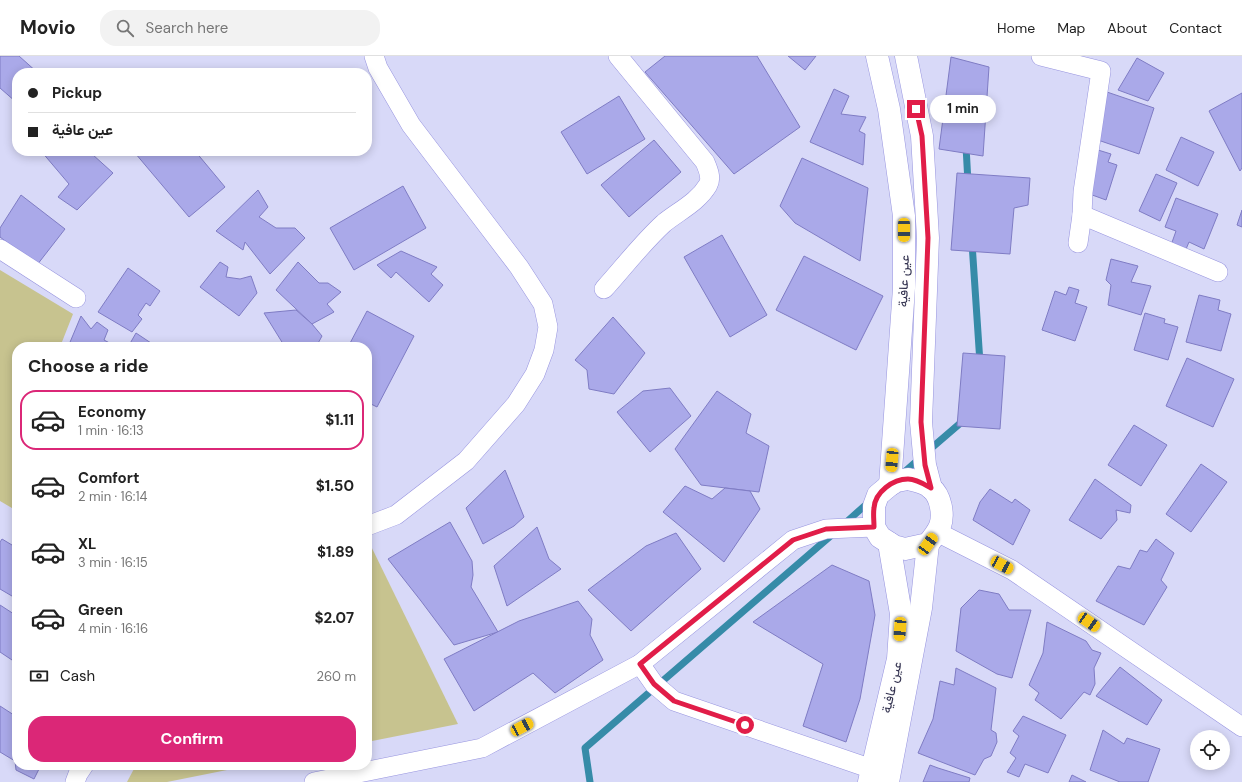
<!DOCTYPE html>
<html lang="en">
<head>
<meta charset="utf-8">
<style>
	:root { --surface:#fff; --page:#f2f2f2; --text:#222; --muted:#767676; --line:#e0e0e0; --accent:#db2777 }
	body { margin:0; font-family:"DM Sans",Vazirmatn,sans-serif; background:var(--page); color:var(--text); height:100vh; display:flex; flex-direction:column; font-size:15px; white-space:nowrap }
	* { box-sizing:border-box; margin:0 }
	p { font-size:13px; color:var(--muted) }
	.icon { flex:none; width:22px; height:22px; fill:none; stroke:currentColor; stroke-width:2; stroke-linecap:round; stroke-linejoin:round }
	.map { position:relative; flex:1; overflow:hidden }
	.drawer { position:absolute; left:12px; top:286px; width:360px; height:428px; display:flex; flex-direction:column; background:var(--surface); border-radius:16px; box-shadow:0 2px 10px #0003 }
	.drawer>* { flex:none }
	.top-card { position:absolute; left:12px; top:12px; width:360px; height:88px; border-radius:16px; box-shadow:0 2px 10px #0003; display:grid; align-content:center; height:88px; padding:0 16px; background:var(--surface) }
	.controls { position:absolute; left:1190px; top:674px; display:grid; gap:8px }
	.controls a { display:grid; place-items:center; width:40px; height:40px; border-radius:50%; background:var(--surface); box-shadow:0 2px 10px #0003; font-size:20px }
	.end { position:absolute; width:18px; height:18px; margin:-9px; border:5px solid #e11d48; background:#fff; box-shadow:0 0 0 2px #fff }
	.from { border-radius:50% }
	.bubble { position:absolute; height:28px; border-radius:14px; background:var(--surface); box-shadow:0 2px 10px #0003; font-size:13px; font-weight:700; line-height:28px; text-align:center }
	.car { position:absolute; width:12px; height:24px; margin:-12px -6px; border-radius:5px; box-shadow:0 0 3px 1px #0007; background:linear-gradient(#f5c518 24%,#345 0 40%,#f5c518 0 76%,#345 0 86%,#f5c518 0) }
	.top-card b { display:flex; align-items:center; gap:14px; height:38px; font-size:15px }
	.top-card b+b { border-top:1px solid var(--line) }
	.top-card i { width:10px; height:10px; background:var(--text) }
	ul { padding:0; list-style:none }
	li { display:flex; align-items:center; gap:12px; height:60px; margin:0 8px 6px; padding:0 8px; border:2px solid transparent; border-radius:16px }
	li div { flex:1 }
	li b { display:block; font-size:15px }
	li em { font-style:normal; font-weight:700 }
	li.active { border-color:var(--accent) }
	li>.icon { width:36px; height:36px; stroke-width:1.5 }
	h2 { padding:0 16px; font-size:18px; line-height:48px }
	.pay { display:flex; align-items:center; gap:10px; height:44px; padding:0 16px; font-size:15px }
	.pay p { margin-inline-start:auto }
	.button { display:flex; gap:8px; margin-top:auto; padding:8px 16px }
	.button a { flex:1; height:46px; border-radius:16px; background:var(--accent); color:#fff; font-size:16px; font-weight:700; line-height:46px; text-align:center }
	header { display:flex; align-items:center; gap:24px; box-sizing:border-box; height:56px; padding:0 20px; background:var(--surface); border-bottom:1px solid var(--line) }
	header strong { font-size:19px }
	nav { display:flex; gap:22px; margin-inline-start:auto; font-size:14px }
	.search { width:280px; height:36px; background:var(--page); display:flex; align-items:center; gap:10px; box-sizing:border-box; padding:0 14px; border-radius:16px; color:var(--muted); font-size:15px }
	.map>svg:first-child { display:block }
	.green { fill:#c7c38f }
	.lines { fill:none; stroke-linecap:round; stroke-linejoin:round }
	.stream { stroke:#368ba8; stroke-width:7 }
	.building { fill:#aaa9e9; stroke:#7f7cc4 }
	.minor-casing { stroke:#9794df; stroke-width:20 }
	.secondary-casing { stroke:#9794df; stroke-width:23 }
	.minor { stroke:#fff; stroke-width:19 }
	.secondary { stroke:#fff; stroke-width:22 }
	.route { stroke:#e11d48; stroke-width:5 }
	.labels { text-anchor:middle; stroke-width:3; stroke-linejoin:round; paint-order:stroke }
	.street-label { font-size:13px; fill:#31304e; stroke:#fdfdfd }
</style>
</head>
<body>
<header>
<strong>Movio</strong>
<div class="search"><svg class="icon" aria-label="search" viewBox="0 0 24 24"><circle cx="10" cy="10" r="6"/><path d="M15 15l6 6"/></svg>Search here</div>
<nav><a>Home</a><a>Map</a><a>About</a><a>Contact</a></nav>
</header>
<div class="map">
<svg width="1242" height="726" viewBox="0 0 1242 726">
	<rect width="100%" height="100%" fill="#d8d9f8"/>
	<g class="green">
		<polygon points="0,214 73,258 60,291 17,291 17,455 0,445"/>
		<polygon points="367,484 368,484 458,668 367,686"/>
		<polygon points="136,709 252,709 167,726 127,726"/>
	</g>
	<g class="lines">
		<g class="stream">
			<polyline points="966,90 968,127"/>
			<polyline points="972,187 980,307"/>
			<polyline points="928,395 964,364"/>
			<polyline points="902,418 920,402"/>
			<polyline points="843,469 870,445"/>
			<polyline points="590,726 585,692 834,477"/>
		</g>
	</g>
	<g class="building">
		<polygon points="0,0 19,0 38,17 17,17 17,45 16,46 0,32"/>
		<polygon points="665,0 757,0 800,71 734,118 645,16"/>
		<polygon points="788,0 816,0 805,14"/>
		<polygon points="951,1 989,11 983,100 939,93"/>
		<polygon points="1137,2 1164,17 1148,45 1118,34"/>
		<polygon points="834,33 849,40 841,58 866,61 859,75 865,78 863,109 810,86"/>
		<polygon points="1104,35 1154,52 1139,98 1089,81"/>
		<polygon points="1242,37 1242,112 1240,115 1209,55"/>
		<polygon points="619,40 645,83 587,118 561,76"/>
		<polygon points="1181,81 1214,96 1198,130 1166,114"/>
		<polygon points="654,84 681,116 629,161 601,129"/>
		<polygon points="1098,94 1111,98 1108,106 1117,109 1106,144 1084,136"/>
		<polygon points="41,95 94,95 92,98 113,117 77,154 58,141 69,128"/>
		<polygon points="138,95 195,95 225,131 189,161 135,97"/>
		<polygon points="802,102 868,132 860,205 795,167 780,150"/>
		<polygon points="957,117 1030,122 1028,149 1014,152 1010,198 951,194"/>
		<polygon points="1156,118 1177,127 1160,165 1139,155"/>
		<polygon points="403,130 426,172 354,214 330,172"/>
		<polygon points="258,134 268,151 259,161 276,172 295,172 305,182 270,218 245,186 243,194 216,175"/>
		<polygon points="21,139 65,173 37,209 0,181 0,172"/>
		<polygon points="1176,142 1218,158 1204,193 1189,186 1184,198 1170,192 1176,175 1165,171"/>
		<polygon points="1242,154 1242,171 1237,169"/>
		<polygon points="722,179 767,259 730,281 684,201"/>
		<polygon points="401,195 437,211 431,218 443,229 429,246 396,216 391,222 377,209"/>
		<polygon points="804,200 883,240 856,294 776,254"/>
		<polygon points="1111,203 1138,210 1131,226 1151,230 1141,259 1108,249 1111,229 1106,224"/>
		<polygon points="220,206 228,211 226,221 240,223 251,220 257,237 239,260 200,231"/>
		<polygon points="298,206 319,227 328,227 341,236 327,248 334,256 312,268 276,234"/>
		<polygon points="128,212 160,235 150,250 146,247 138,259 142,263 132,276 98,256"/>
		<polygon points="1069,231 1079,234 1075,247 1087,251 1075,285 1042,274 1055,235 1066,239"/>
		<polygon points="1199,239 1220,244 1218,254 1231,258 1221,295 1186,286"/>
		<polygon points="296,254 312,268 322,280 316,291 285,291 264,257"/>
		<polygon points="367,255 414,280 377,351 367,346 367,291 348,291"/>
		<polygon points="1145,257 1165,263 1164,267 1178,271 1168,304 1134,294"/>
		<polygon points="81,260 91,273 97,266 108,274 104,284 117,291 68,291"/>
		<polygon points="613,261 645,297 614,338 589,333 587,314 575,304"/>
		<polygon points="136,277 157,291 128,291"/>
		<polygon points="963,297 1005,300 1000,373 957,370"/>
		<polygon points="1187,302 1234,323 1213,371 1166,350"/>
		<polygon points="670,332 691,360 650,396 617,356 643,335"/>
		<polygon points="717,335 751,358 746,377 769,390 759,436 701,429 675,393"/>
		<polygon points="1134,369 1167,389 1141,430 1108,409"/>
		<polygon points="1201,408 1227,426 1191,476 1166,458"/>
		<polygon points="505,414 524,461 514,470 483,488 466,452"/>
		<polygon points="1095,423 1131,449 1130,457 1116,454 1117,464 1101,483 1069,464"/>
		<polygon points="685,430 712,443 725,432 750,435 760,453 724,506 663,456"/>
		<polygon points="990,433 1012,447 1015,443 1030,454 1013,489 973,464 980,446"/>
		<polygon points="450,466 472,505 473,519 471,531 498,576 454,589 421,545 388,503"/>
		<polygon points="537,471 549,503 561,513 507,550 494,510"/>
		<polygon points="676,477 701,513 631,575 588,534 646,490"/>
		<polygon points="2,483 17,492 17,543 0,533 0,486"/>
		<polygon points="1156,483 1174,497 1161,524 1167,531 1144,569 1096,545 1118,510 1130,513 1140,494 1147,496"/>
		<polygon points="832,509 869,525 875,559 860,643 846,686 803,670 823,608 753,566"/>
		<polygon points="979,534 999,538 1009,554 1031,554 1012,622 997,618 956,595 961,552"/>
		<polygon points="578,545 592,563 590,579 603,604 555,637 533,617 474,655 444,603 519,565"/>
		<polygon points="0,549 17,560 17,596 12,604 0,596"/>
		<polygon points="1047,566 1086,585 1092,594 1101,597 1094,612 1095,628 1090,639 1084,636 1061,663 1035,644 1039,637 1029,629 1043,597"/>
		<polygon points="1120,611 1162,644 1147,669 1096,640"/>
		<polygon points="956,612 996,632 991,674 996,677 997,686 991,700 984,703 975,719 918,697 933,663 940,625 954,629"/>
		<polygon points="0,650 17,661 17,709 41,709 34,723 16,714 15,705 0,696"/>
		<polygon points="1023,660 1066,679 1048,717 1025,708 1019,721 1007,716 1016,702 1010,697 1019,680 1013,675"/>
		<polygon points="1103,674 1124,688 1127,682 1160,693 1148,726 1120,726 1090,714"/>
		<polygon points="930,709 938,712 970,722 969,726 923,726"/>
		<polygon points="1072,719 1086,726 1069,726"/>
	</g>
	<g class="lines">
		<defs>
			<g id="minor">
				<polyline points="1041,0 1101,15 1083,136 1082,159 1078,187"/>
				<polyline points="1082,159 1218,216"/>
				<polyline points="0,193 76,242"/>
				<path d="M604,233C623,212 643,186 664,167C679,155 698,146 708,129C712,122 708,113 705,106L618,0"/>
				<polyline points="367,470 396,459 466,405 516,348 535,318 544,294 548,271 543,248 519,211 411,69 378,12 374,0"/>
				<polyline points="937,476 1012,514 1242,671"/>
				<polyline points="640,608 654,628 674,645 872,713"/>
				<polyline points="75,726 78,718 84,709"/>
				<polyline points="314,726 482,692 640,608 793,484 826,473 874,471"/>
			</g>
			<g id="secondary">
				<polyline points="877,0 889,53 904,160 904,232 890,429"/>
				<polyline points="906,0 922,80 928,182 921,366 925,409 931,432"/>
				<path d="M908,423C916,425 925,426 931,432C941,440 944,459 940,470C937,477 932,483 928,488L905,493L894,490L880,481L874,471V450L878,439L890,429L897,425Z"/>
				<polyline points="869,726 898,603 901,558 889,487"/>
				<polyline points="888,726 921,552 928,488"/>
			</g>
		</defs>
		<use href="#minor" class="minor-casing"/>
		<use href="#secondary" class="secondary-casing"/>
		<use href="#minor" class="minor"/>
		<use href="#secondary" class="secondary"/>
	</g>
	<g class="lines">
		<path class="route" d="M745,669L674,645L654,628L640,608L793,484L826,473L874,471C874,464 873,458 874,452C875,436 893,423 908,423C916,423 924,428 931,432L925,409L921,366L928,182L922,80L916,53"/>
	</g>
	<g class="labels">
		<g class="street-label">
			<text transform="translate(903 225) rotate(-88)" y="5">عين عافية</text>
			<text transform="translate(891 631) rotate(-77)" y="5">عين عافية</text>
		</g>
	</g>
</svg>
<div class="controls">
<a><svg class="icon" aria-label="locate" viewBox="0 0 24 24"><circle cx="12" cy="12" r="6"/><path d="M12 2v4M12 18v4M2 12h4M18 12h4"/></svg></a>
</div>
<i class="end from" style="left:745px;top:669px"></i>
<i class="end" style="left:916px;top:53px"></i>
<div class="bubble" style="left:930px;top:39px;width:66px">1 min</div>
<i class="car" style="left:904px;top:174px;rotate:180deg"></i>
<i class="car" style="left:892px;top:404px;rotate:185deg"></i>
<i class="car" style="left:928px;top:488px;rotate:36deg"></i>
<i class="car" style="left:1002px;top:509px;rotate:118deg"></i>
<i class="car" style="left:1089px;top:566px;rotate:124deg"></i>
<i class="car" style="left:900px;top:573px;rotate:184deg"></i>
<i class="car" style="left:522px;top:671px;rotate:62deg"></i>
<div class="top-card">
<b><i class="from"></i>Pickup</b>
<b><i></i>عين عافية</b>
</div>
<section class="drawer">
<h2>Choose a ride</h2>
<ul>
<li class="active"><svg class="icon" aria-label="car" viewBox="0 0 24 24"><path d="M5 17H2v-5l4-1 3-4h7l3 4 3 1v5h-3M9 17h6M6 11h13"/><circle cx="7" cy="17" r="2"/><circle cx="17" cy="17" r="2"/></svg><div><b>Economy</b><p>1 min · 16:13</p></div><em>$1.11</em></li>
<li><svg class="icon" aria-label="car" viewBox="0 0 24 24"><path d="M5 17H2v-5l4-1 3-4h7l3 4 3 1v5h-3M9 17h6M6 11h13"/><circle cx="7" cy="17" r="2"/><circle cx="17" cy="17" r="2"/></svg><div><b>Comfort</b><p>2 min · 16:14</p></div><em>$1.50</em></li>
<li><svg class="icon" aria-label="car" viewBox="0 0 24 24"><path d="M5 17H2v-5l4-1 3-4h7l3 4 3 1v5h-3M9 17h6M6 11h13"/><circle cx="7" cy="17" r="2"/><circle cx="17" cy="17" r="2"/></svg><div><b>XL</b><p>3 min · 16:15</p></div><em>$1.89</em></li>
<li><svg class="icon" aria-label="car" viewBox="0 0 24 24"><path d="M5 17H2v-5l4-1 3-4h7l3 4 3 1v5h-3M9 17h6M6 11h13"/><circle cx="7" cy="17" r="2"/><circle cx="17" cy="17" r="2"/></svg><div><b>Green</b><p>4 min · 16:16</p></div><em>$2.07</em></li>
</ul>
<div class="pay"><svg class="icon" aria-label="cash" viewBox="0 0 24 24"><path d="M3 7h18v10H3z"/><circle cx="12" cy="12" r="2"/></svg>Cash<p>260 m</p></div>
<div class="button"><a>Confirm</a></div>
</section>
</div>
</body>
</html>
